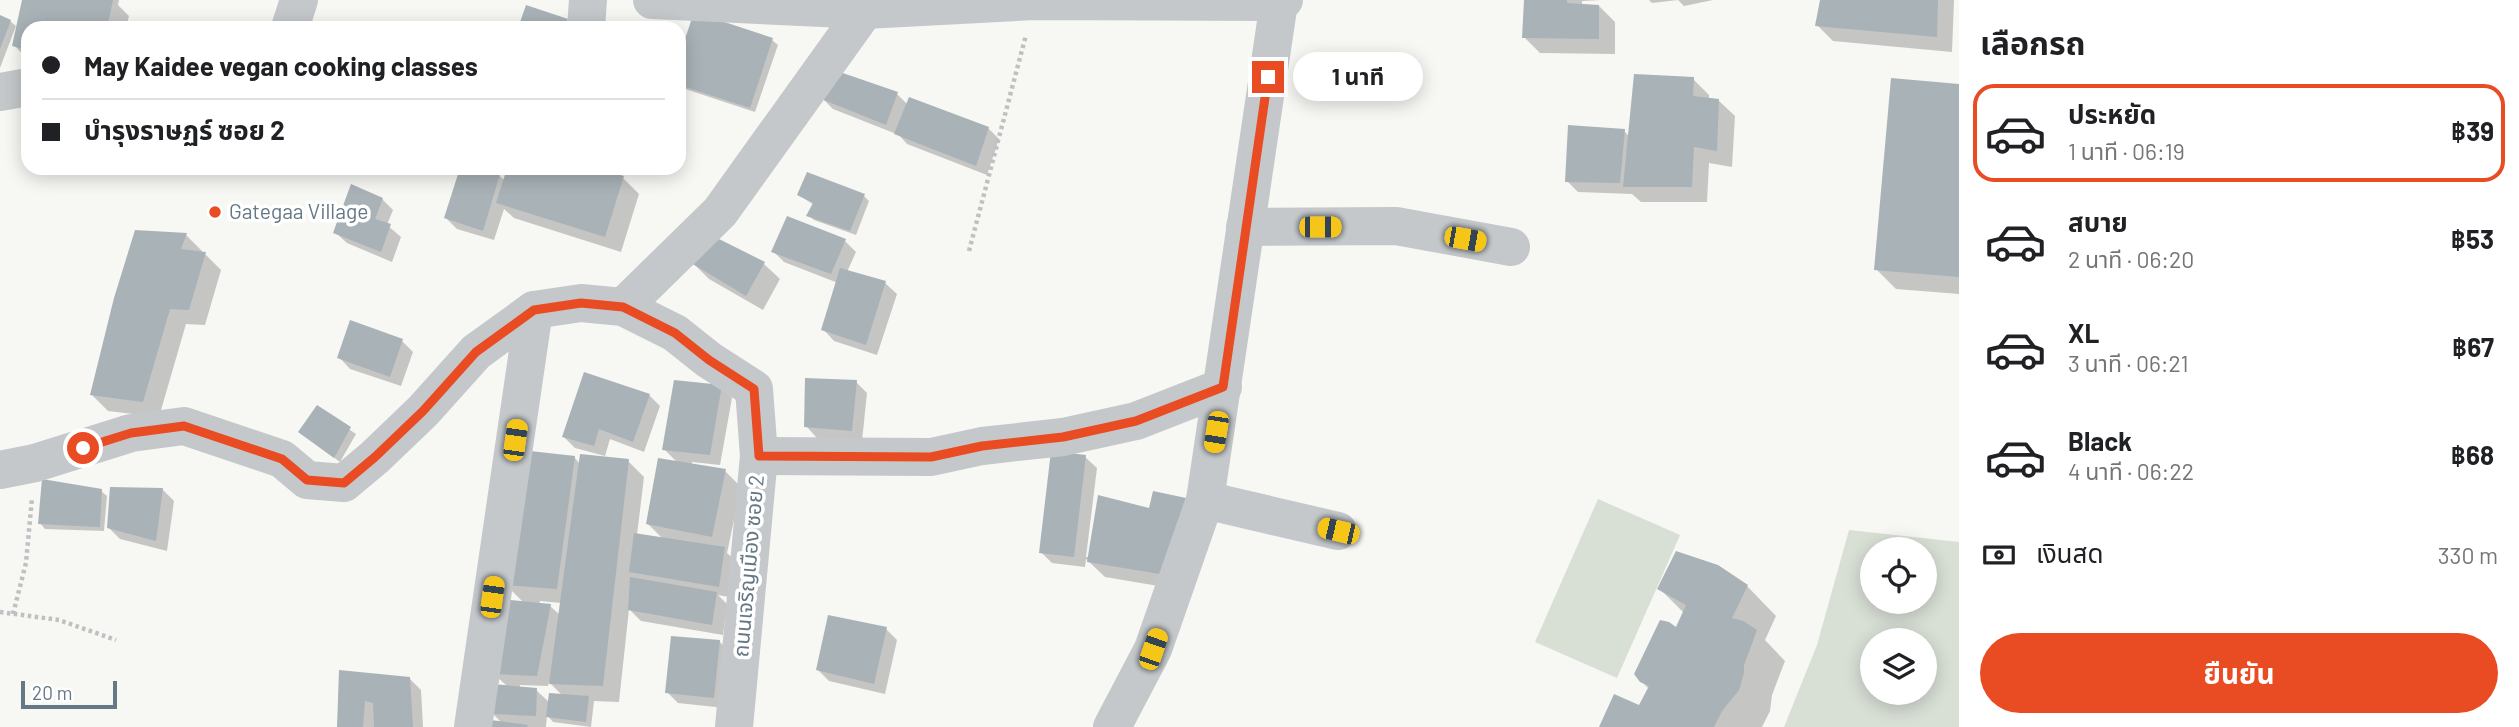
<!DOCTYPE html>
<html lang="th">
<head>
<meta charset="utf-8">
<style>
	:root { --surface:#fff; --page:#f2f2f2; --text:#202124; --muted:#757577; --line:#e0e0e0; --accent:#e94b22 }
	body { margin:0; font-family:Barlow,"Noto Sans Thai",sans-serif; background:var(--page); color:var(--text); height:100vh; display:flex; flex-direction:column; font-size:26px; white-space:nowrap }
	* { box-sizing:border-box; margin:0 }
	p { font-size:23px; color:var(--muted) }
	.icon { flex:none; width:38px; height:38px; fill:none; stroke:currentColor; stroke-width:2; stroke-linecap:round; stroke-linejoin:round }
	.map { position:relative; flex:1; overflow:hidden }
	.panel { display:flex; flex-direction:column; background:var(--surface); width:560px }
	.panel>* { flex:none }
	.top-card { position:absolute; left:21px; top:21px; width:665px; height:154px; border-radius:21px; box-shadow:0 4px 18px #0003; display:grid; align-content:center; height:154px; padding:0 21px; background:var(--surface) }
	.buttons { position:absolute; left:1860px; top:537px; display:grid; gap:14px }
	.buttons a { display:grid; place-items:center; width:77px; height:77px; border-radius:50%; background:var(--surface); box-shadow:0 4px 18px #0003; font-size:35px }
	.scale { position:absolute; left:21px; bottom:18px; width:96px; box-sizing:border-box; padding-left:7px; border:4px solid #657886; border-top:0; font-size:19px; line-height:24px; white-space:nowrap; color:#657886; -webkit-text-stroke:5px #fff; paint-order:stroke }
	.end { position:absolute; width:32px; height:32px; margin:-16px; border:9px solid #e94b22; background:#fff; box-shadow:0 0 0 4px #fff }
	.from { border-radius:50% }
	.bubble { position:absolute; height:49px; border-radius:24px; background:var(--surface); box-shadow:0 4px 18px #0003; font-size:23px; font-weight:700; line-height:49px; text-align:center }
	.car { position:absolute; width:21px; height:42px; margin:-21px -10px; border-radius:9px; box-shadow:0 0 5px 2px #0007; background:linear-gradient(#f5c518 24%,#345 0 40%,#f5c518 0 76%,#345 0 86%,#f5c518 0) }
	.top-card b { display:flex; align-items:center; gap:24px; height:66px; font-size:26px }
	.top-card b+b { border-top:2px solid var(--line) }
	.top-card i { width:18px; height:18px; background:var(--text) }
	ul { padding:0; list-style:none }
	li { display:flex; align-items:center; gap:21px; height:98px; margin:0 14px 10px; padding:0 7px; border:4px solid transparent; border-radius:21px }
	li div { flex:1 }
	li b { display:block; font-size:26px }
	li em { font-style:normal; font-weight:700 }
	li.on { border-color:var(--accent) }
	li>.icon { width:63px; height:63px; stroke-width:1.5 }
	h2 { padding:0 21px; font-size:32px; line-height:84px }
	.pay { display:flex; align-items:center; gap:18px; height:77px; padding:0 21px; font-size:26px }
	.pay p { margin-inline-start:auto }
	.primary-button { display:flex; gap:14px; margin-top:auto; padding:14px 21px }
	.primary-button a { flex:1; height:80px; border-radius:42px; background:var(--accent); color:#fff; font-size:28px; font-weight:700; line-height:80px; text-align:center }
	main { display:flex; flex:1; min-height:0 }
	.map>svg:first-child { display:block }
	.green { fill:#d8dfd5; fill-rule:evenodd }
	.shadow { fill:#0003; fill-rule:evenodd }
	.building { fill:#a9b2b7 }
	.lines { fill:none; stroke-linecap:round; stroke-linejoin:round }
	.path { stroke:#bec0c2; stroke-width:4.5; stroke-dasharray:3.5 3.5; stroke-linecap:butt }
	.minor { stroke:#c4c8cb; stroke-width:38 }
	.route { stroke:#e94b22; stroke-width:9 }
	.poi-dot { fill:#e94b22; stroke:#fff; stroke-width:2.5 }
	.labels { text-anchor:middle; stroke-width:7; stroke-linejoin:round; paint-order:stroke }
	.poi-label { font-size:21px; fill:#657886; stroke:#fff; text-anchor:start }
	.street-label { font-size:21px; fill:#657886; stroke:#fff }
</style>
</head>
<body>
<main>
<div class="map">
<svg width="1959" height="727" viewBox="0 0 1959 727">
	<rect width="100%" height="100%" fill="#f7f7f4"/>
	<g class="green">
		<polygon points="1598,499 1680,535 1617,678 1535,642"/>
		<path d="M1849,530L1959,542V727H1784L1817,645ZM1872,550H1925V602H1872ZM1872,640H1925V693H1872Z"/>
	</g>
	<g class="shadow">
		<polygon points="24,0 119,0 118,5 129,16 126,28 28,28 28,60 14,45"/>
		<polygon points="1543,0 1602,0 1582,1 1582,6 1599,6 1615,22 1615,54 1540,53 1524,37"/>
		<polygon points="1649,0 1678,0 1652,3"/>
		<polygon points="1678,0 1713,0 1684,6"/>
		<polygon points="1822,0 1954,0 1952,52 1833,41 1817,25"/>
		<polygon points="0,17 10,21 16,26 0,68"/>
		<polygon points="772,40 778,45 755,112 679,87 679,63"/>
		<polygon points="1693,79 1709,95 1709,99 1718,100 1735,116 1732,167 1709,163 1707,202 1641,202 1632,194 1578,192 1567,181 1624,131 1629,136"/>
		<polygon points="1959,86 1959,294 1896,289 1876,269"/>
		<polygon points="897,94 908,105 988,128 999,139 987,175 907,144 899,135 833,109 822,98"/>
		<polygon points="462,168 475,168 499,175 505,181 509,168 591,168 623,178 639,194 621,252 514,218 504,209 494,240 457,229 446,218"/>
		<polygon points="799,195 864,196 869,201 856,235 814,220 809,215 814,205"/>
		<polygon points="382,199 393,210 387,225 401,237 392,262 347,243 335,232"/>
		<polygon points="186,235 202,251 201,253 205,254 221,270 205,325 186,324 159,417 108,411 92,395"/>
		<polygon points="845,241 856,252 847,272 885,283 897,294 877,355 834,341 823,329 838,283 784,262 773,251"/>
		<polygon points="693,263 764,264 780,279 763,310 709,279"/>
		<polygon points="402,341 413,352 401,386 350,369 339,357"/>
		<polygon points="856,382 867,393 862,441 817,438 806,426"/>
		<path d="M721,386L732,398L720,465L692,462V465L725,471L741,487L727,553L735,560L729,597L718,595L727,604L723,635L641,621L629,609L619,702L594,701L591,727L553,722L547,715L546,727H483L502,723L493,714L508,687L494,674L524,603L505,584L574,457L580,464L628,461L644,477L637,535L664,540L648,524L678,463L664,449ZM540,601L561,603L560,615L550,606L539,605ZM549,682L563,696L550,703L536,690L520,688V685L548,686Z"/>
		<polygon points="649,395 660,406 644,452 610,439 605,456 575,448 564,437"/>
		<polygon points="317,408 356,434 340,462 306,437"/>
		<polygon points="1085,457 1097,468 1086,557 1089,557 1099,498 1182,590 1105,577 1086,559 1085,567 1052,563 1041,552"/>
		<polygon points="112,489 163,490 174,501 167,551 120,539 109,528"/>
		<polygon points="101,491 107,496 104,531 45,529 40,523"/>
		<polygon points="1747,586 1776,616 1765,640 1785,661 1772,695 1770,711 1762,727 1601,727 1640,708 1649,689 1641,681 1677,630 1684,613 1660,589"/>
		<polygon points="886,629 897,640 885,694 829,681 818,670"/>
		<polygon points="719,641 730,653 725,708 678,703 667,692"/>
		<polygon points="340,672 410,679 421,690 423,727 339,727"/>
	</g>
	<g class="building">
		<polygon points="22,0 113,0 107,28 28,28 28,50 12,46"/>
		<polygon points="1524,0 1567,0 1567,3 1599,5 1599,39 1522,38"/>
		<polygon points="1820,0 1938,0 1937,37 1815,26"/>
		<polygon points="526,5 568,19 564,28 518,28"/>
		<polygon points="694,12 773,38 750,108 679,85 679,57"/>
		<polygon points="0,15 11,20 0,49"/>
		<polygon points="834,70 898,92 886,125 819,98"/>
		<polygon points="1634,74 1694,77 1693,96 1719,99 1717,151 1694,147 1692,187 1623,187"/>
		<polygon points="1891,78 1959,84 1959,277 1874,270"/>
		<polygon points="909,97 989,127 976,166 894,134"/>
		<polygon points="1568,125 1625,129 1620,183 1565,182"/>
		<polygon points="460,168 481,168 500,174 483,231 444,218"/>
		<polygon points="507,168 596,168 624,176 605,237 496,203"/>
		<polygon points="807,172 865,194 850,231 806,216 813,203 797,195"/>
		<polygon points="351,184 383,198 375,219 391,224 381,252 333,233"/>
		<polygon points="787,216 846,239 831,274 771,252"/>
		<polygon points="135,230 187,233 181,249 206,252 189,310 170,309 143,402 90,395 114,298"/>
		<polygon points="709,234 765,262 746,296 691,263"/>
		<polygon points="840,268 886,281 866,345 821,330"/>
		<polygon points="350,320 403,339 390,377 337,358"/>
		<polygon points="584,372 650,394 633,442 599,429 594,446 562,437"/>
		<polygon points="805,378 857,380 852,431 804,427"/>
		<polygon points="674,380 722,385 710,455 662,450"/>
		<polygon points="317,405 351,427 334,458 298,432"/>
		<polygon points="521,450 575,456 557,589 503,585"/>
		<polygon points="1051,451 1086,455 1074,557 1039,553"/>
		<polygon points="580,454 629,459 603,686 549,684"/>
		<polygon points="658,458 726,469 712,537 646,524"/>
		<polygon points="42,479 102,489 100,527 38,524"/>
		<polygon points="110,487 163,488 156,541 107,528"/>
		<polygon points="1153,491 1186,498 1166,575 1087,562 1098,495 1149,508"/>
		<polygon points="634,533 725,547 719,587 629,572"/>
		<polygon points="1676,551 1718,565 1748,585 1732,618 1743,621 1757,630 1744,665 1744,673 1739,690 1722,711 1714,727 1599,727 1614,694 1639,705 1649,686 1640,682 1634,674 1660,620 1669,622 1676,627 1686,605 1657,589"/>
		<polygon points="630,577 717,592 712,625 628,610"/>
		<polygon points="501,599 551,604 537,676 492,674"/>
		<polygon points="828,615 887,627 874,684 816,670"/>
		<polygon points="671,636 720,640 714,698 665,693"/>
		<polygon points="339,670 410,677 413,727 374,727 373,703 365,701 363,727 337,727"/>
		<polygon points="492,684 537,688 536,716 491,714"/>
		<polygon points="549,693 589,696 586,722 546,717"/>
		<polygon points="483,719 528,725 527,727 481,727"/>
	</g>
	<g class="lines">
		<g class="path">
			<polyline points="969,251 1026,35"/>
			<polyline points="0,612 59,620 116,640"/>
			<polyline points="13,614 26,563 32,498"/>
		</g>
		<g class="minor">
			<polyline points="652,0 865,10 1034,1 1279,2 1284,0"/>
			<polyline points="290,28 299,0"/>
			<polyline points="586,28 588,0"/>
			<polyline points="0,92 28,87"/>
			<polyline points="1245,227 1396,226 1511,247"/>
			<polyline points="623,307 720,212 865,10"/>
			<polyline points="759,456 931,457 982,446 1063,437 1136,421 1223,387"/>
			<polyline points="0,470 35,463 131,433 184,426 282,459 307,480 344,483 375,457 423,411 476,352 534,310 581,303 623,307 675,333 709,360 754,389 759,456 734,727"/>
			<polyline points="1205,500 1338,531"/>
			<polyline points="473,727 534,310"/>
			<polyline points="1112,727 1153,649 1205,500 1279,2"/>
		</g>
	</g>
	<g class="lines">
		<polyline class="route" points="83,448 131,433 184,426 282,459 307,480 344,483 375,457 423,411 476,352 534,310 581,303 623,307 675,333 709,360 754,389 759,456 931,457 982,446 1063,437 1136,421 1223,387 1268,77"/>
	</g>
	<circle class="poi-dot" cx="215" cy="212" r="7"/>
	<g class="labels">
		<g class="poi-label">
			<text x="229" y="219">Gategaa Village</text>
		</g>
		<g class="street-label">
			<text transform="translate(749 566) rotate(-85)" y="7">ถนนเจริญเมือง ซอย 2</text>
		</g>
	</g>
</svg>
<div class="buttons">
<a><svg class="icon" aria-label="locate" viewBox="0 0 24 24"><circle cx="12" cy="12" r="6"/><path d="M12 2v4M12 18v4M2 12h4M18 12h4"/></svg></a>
<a><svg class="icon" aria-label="layers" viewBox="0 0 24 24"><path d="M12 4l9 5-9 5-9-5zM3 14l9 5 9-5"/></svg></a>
</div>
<div class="scale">20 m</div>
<i class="end from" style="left:83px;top:448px"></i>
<i class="end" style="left:1268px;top:77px"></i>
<div class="bubble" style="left:1293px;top:52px;width:130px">1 นาที</div>
<i class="car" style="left:1320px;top:227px;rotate:90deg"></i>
<i class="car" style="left:1465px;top:239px;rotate:100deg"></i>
<i class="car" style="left:1216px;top:432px;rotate:189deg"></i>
<i class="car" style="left:515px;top:440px;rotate:8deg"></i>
<i class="car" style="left:1338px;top:531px;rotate:283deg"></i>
<i class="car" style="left:492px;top:597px;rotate:8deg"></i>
<i class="car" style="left:1153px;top:649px;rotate:19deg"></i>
<div class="top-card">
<b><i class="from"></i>May Kaidee vegan cooking classes</b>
<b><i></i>บำรุงราษฏร์ ซอย 2</b>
</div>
</div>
<section class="panel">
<h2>เลือกรถ</h2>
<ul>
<li class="on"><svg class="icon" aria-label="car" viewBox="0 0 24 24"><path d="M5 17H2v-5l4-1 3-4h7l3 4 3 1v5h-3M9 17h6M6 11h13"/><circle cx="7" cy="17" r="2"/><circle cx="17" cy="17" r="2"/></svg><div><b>ประหยัด</b><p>1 นาที · 06:19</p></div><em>฿39</em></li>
<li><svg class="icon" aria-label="car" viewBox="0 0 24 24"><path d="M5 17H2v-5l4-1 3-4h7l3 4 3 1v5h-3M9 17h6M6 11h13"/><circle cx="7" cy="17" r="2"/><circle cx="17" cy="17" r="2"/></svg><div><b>สบาย</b><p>2 นาที · 06:20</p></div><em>฿53</em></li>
<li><svg class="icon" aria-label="car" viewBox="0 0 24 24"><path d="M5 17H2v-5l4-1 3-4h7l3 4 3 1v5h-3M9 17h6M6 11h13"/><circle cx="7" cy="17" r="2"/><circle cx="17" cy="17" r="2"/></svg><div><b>XL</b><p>3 นาที · 06:21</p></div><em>฿67</em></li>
<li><svg class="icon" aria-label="car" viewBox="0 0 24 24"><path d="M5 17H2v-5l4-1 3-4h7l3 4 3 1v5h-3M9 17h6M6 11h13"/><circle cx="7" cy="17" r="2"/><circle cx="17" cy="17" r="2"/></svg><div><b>Black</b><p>4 นาที · 06:22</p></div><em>฿68</em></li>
</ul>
<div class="pay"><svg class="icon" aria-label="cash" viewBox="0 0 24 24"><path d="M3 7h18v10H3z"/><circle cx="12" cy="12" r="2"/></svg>เงินสด<p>330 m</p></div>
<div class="primary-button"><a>ยืนยัน</a></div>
</section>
</main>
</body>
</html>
